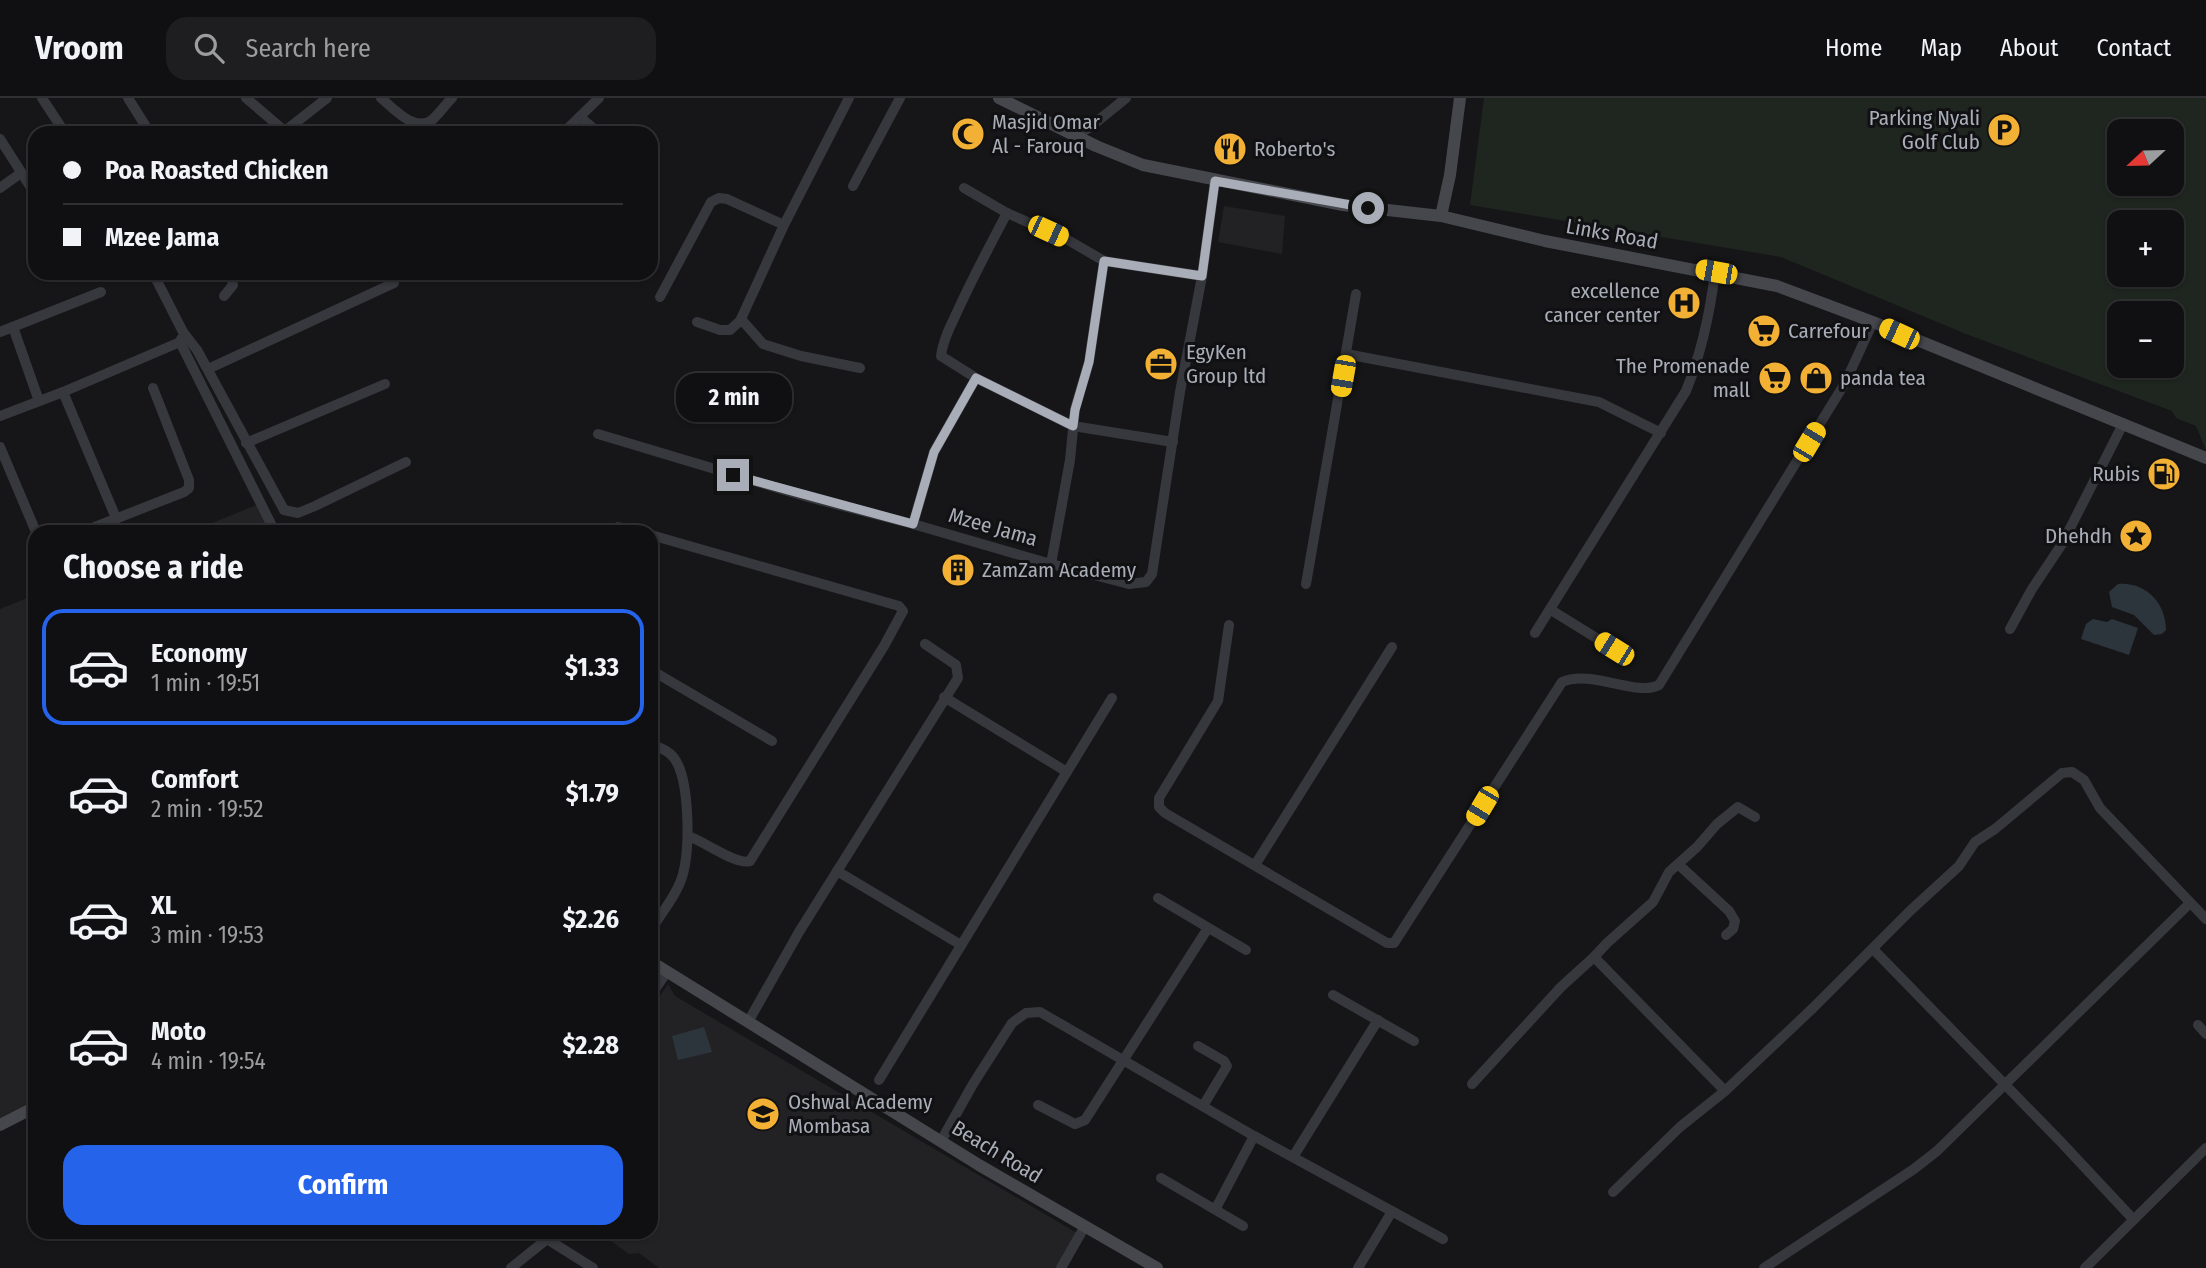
<!DOCTYPE html>
<html lang="en">
<head>
<meta charset="utf-8">
<style>
	:root { --surface:#101012; --page:#1e1e20; --text:#f1f3f6; --muted:#9c9d9f; --line:#303032; --accent:#2563eb }
	body { margin:0; font-family:"Fira Sans Condensed",sans-serif; background:var(--page); color:var(--text); height:100vh; display:flex; flex-direction:column; font-size:26px; white-space:nowrap }
	* { box-sizing:border-box; margin:0 }
	p { font-size:23px; color:var(--muted) }
	.icon { flex:none; width:38px; height:38px; fill:none; stroke:currentColor; stroke-width:2; stroke-linecap:round; stroke-linejoin:round }
	.map { position:relative; flex:1; overflow:hidden }
	.panel { position:absolute; left:28px; top:427px; width:630px; height:714px; display:flex; flex-direction:column; background:var(--surface); border-radius:21px; box-shadow:0 2px 5px #0004,0 0 0 2px var(--line) }
	.panel>* { flex:none }
	.top-card { position:absolute; left:28px; top:28px; width:630px; height:154px; border-radius:21px; box-shadow:0 2px 5px #0004,0 0 0 2px var(--line); display:grid; align-content:center; height:154px; padding:0 35px; background:var(--surface) }
	.needle { width:46px; rotate:248deg }
	.buttons { position:absolute; left:2107px; top:21px; display:grid; gap:14px }
	.buttons a { display:grid; place-items:center; width:77px; height:77px; border-radius:14px; background:var(--surface); box-shadow:0 2px 5px #0004,0 0 0 2px var(--line); font-size:35px }
	.end { position:absolute; width:32px; height:32px; margin:-16px; border:9px solid #a8adb8; background:#111; box-shadow:0 0 0 4px #111 }
	.from { border-radius:50% }
	.bubble { position:absolute; height:49px; border-radius:21px; background:var(--surface); box-shadow:0 2px 5px #0004,0 0 0 2px var(--line); font-size:23px; font-weight:700; line-height:49px; text-align:center }
	.car { position:absolute; width:21px; height:42px; margin:-21px -10px; border-radius:9px; box-shadow:0 0 5px 2px #0007; background:linear-gradient(#f5c518 24%,#345 0 40%,#f5c518 0 76%,#345 0 86%,#f5c518 0) }
	.top-card b { display:flex; align-items:center; gap:24px; height:66px; font-size:26px }
	.top-card b+b { border-top:2px solid var(--line) }
	.top-card i { width:18px; height:18px; background:var(--text) }
	ul { padding:0; list-style:none }
	li { display:flex; align-items:center; gap:21px; height:116px; margin:0 14px 10px; padding:0 21px; border:4px solid transparent; border-radius:21px }
	li div { flex:1 }
	li b { display:block; font-size:26px }
	li em { font-style:normal; font-weight:700 }
	li.on { border-color:var(--accent) }
	li>.icon { width:63px; height:63px; stroke-width:1.5 }
	h2 { padding:0 35px; font-size:32px; line-height:84px }
	.cta { display:flex; gap:14px; margin-top:auto; padding:14px 35px }
	.cta a { flex:1; height:80px; border-radius:21px; background:var(--accent); color:#fff; font-size:28px; font-weight:700; line-height:80px; text-align:center }
	header { display:flex; align-items:center; gap:42px; box-sizing:border-box; height:98px; padding:0 35px; background:var(--surface); border-bottom:2px solid var(--line) }
	header strong { font-size:33px }
	nav { display:flex; gap:38px; margin-inline-start:auto; font-size:24px }
	.search { width:490px; height:63px; background:var(--page); display:flex; align-items:center; gap:18px; box-sizing:border-box; padding:0 24px; border-radius:21px; color:var(--muted); font-size:26px }
	.map>svg:first-child { display:block }
	.built { fill:#222225 }
	.green { fill:#1e261f; fill-rule:evenodd }
	.water { fill:#2c353c }
	.lines { fill:none; stroke-linecap:round; stroke-linejoin:round }
	.street { stroke:#37383d; stroke-width:10 }
	.secondary { stroke:#45474d; stroke-width:12 }
	.route { stroke:#a8adb8; stroke-width:9 }
	.labels { text-anchor:middle; stroke-width:6; stroke-linejoin:round; paint-order:stroke }
	.poi-label { font-size:21px; fill:#a8adb8; stroke:#111113; text-anchor:start }
	.street-label { font-size:21px; fill:#a8adb8; stroke:#111113 }
</style>
</head>
<body>
<header>
<strong>Vroom</strong>
<div class="search"><svg class="icon" aria-label="search" viewBox="0 0 24 24"><circle cx="10" cy="10" r="6"/><path d="M15 15l6 6"/></svg>Search here</div>
<nav><a>Home</a><a>Map</a><a>About</a><a>Contact</a></nav>
</header>
<div class="map">
<svg width="2206" height="1170" viewBox="0 0 2206 1170">
	<rect width="100%" height="100%" fill="#161618"/>
	<g class="built">
		<polygon points="1224,108 1285,118 1282,156 1218,144"/>
		<polygon points="259,406 272,434 190,434"/>
		<polygon points="35,497 35,1002 0,1020 0,511"/>
		<polygon points="668,886 675,898 1077,1135 1056,1170 659,1170 639,1155 629,1156 599,1134 651,1134 651,911"/>
	</g>
	<path class="green" d="M1484,0H2206V352L2196,328L2176,320L2172,313L1966,236L1781,159L1470,107ZM2172,33V86H2119V33ZM2119,124H2172V177H2119ZM2119,215H2172V268H2119Z"/>
	<g class="water">
		<path d="M2118,486C2147,484 2166,506 2166,532L2162,536L2154,537L2134,517L2112,509L2109,494Z"/>
		<polygon points="2093,521 2107,524 2112,521 2138,530 2129,557 2081,541 2086,526"/>
		<polygon points="704,929 712,954 678,962 672,938"/>
	</g>
	<g class="lines">
		<g class="street">
			<polyline points="42,0 65,35"/>
			<polyline points="128,0 150,35"/>
			<polyline points="246,0 287,35"/>
			<path d="M381,0C393,10 415,35 432,22C439,16 445,7 452,0"/>
			<polyline points="580,19 599,35"/>
			<polyline points="285,33 327,0"/>
			<polyline points="563,35 599,0"/>
			<polyline points="1075,38 1089,30 1126,0"/>
			<polyline points="0,41 35,96"/>
			<polyline points="853,88 900,0"/>
			<polyline points="0,90 21,75"/>
			<polyline points="964,90 1007,115 1068,142 1104,163 1202,178"/>
			<path d="M1007,115C990,147 973,179 958,212C951,227 943,242 941,258L976,280L1073,328L1173,344"/>
			<polyline points="153,175 183,234 197,252 284,412 298,415 315,408 406,364"/>
			<polyline points="224,198 233,187 230,175"/>
			<polyline points="660,199 711,104 719,100 727,101 784,127"/>
			<polyline points="741,221 763,246 801,258 860,270"/>
			<polyline points="697,224 720,232 730,232 740,223 784,127 849,0"/>
			<polyline points="13,229 39,303"/>
			<polyline points="0,234 101,194"/>
			<polyline points="180,244 275,434"/>
			<polyline points="1346,256 1599,304 1661,335"/>
			<polyline points="208,271 394,185"/>
			<polyline points="63,294 116,420"/>
			<polyline points="0,318 63,294 180,244 181,241"/>
			<polyline points="598,336 808,399 913,426 1051,466 1129,486 1146,484 1152,476 1180,294 1202,178 1215,83"/>
			<polyline points="246,345 385,286"/>
			<polyline points="0,349 36,434"/>
			<polyline points="913,426 934,354 976,280"/>
			<polyline points="82,434 184,394 189,390 189,382 153,290"/>
			<polyline points="609,434 618,429 639,434"/>
			<path d="M651,437L899,508L903,513L884,548L750,763C737,768 704,743 688,738"/>
			<polyline points="1051,466 1070,362 1075,311 1089,264 1104,163"/>
			<polyline points="1306,486 1356,196"/>
			<polyline points="1551,512 1614,551"/>
			<path d="M1229,527L1218,603L1159,700V709L1165,715L1387,845H1394L1562,584C1591,571 1637,599 1659,587L1845,285L1873,224"/>
			<polyline points="2010,531 2032,491 2062,446 2123,326"/>
			<path d="M1535,535L1686,293C1701,256 1710,215 1715,174"/>
			<polyline points="651,572 772,643"/>
			<polyline points="944,599 1067,674"/>
			<path d="M651,646C659,650 669,652 674,660C690,681 690,750 683,776C678,795 662,814 651,832"/>
			<polyline points="1255,767 1392,549"/>
			<polyline points="1679,767 1729,813 1735,823 1733,831 1726,837"/>
			<polyline points="837,773 961,847"/>
			<polyline points="1158,800 1246,852"/>
			<polyline points="1873,851 2060,1043 2133,1121"/>
			<polyline points="1594,859 1607,845 1653,804 1669,774 1697,749 1717,726 1738,709 1755,719"/>
			<polyline points="651,897 667,874"/>
			<polyline points="1333,897 1414,943"/>
			<polyline points="748,924 799,834 958,580 956,567 925,546"/>
			<polyline points="2198,927 2206,936"/>
			<polyline points="1198,948 1224,963 1227,968 1203,1008"/>
			<polyline points="879,982 1112,600"/>
			<polyline points="1472,986 1561,889 1594,859 1725,993"/>
			<polyline points="1038,1007 1075,1026 1085,1022 1208,830"/>
			<polyline points="941,1043 973,986 1012,925 1026,915 1040,914 1254,1038 1443,1141"/>
			<polyline points="1293,1059 1378,922"/>
			<polyline points="1161,1080 1243,1128"/>
			<polyline points="1613,1094 1680,1029 1725,993 1813,910 1911,812 1959,768 1975,744 1995,731 2062,675 2072,674 2084,682 2100,710 2206,821"/>
			<polyline points="1216,1110 1254,1038"/>
			<polyline points="542,1134 547,1141 593,1170"/>
			<polyline points="511,1170 547,1141"/>
			<polyline points="1061,1170 1085,1128"/>
			<polyline points="1358,1170 1391,1115"/>
			<polyline points="1764,1170 1914,1071 1937,1053 2190,805"/>
			<polyline points="2085,1170 2206,1050"/>
		</g>
		<g class="secondary">
			<polyline points="999,0 1096,48 1143,67 1343,107 1441,118 1545,143 1777,188 1873,224 2206,360"/>
			<polyline points="1441,118 1450,77 1460,0"/>
			<polyline points="658,868 979,1067 1157,1170"/>
			<polyline points="0,1027 35,1009"/>
		</g>
	</g>
	<g class="lines">
		<polyline class="route" points="733,377 913,426 934,354 976,280 1073,328 1075,312 1089,264 1104,163 1202,178 1215,83 1368,110"/>
	</g>
	<defs>
		<symbol id="parking-disc" viewBox="-11 -11 22 22"><circle r="9.5" fill="#f2b134" stroke="#111113"/><path d="M-3.5-5.5H1a3.5 3.5 0 0 1 0 7H-1V5.5H-3.5ZM-1-3.4V-.6H.8a1.4 1.4 0 0 0 0-2.8Z" fill="#111"/></symbol>
		<symbol id="mosque-disc" viewBox="-11 -11 22 22"><circle r="9.5" fill="#f2b134" stroke="#111113"/><path d="M3.5-4.9A6 6 0 1 0 3.5 4.9A5 5 0 1 1 3.5-4.9Z" fill="#111"/></symbol>
		<symbol id="restaurant-disc" viewBox="-11 -11 22 22"><circle r="9.5" fill="#f2b134" stroke="#111113"/><path d="M-5-6h1v4h1v-4h1v4h1v-4h1v5L-1.5 .5V6h-2V.5L-5-1ZM5-6V6H3V1.5H1.5Q1.5-4 5-6Z" fill="#111"/></symbol>
		<symbol id="hospital-disc" viewBox="-11 -11 22 22"><circle r="9.5" fill="#f2b134" stroke="#111113"/><path d="M-5-5h3v3.5h4V-5h3V5h-3V1.5h-4V5h-3Z" fill="#111"/></symbol>
		<symbol id="supermarket-disc" viewBox="-11 -11 22 22"><circle r="9.5" fill="#f2b134" stroke="#111113"/><path d="M-6-5.5h2.5l.6 2H6L4.5 2H-2.5L-4.4-4H-6ZM-1.5 3.2a1.3 1.3 0 1 0 .1 0ZM3 3.2a1.3 1.3 0 1 0 .1 0Z" fill="#111"/></symbol>
		<symbol id="office-disc" viewBox="-11 -11 22 22"><circle r="9.5" fill="#f2b134" stroke="#111113"/><path d="M-6-3h4V-5.5h4V-3h4V5H-6ZM-1-4.5V-3h2v-1.5ZM-6 0V1H6V0Z" fill="#111"/></symbol>
		<symbol id="shop-disc" viewBox="-11 -11 22 22"><circle r="9.5" fill="#f2b134" stroke="#111113"/><path d="M-5-2.5h2.3a2.7 3.5 0 0 1 5.4 0H5L5.5 6h-11ZM-1.5-2.5h3a1.5 2.3 0 0 0-3 0Z" fill="#111"/></symbol>
		<symbol id="fuel-disc" viewBox="-11 -11 22 22"><circle r="9.5" fill="#f2b134" stroke="#111113"/><path d="M-5.5-6h7V0h2V4h1.3V-2.5L3-4.5l.8-.8L6-3V5H2.5V1h-1V6h-7ZM-4.2-4.7v3.2H.2V-4.7Z" fill="#111"/></symbol>
		<symbol id="sight-disc" viewBox="-11 -11 22 22"><circle r="9.5" fill="#f2b134" stroke="#111113"/><path d="M0-6L1.8-2.2L6-1.7L2.9 1.2L3.7 5.4L0 3.3L-3.7 5.4L-2.9 1.2L-6-1.7L-1.8-2.2Z" fill="#111"/></symbol>
		<symbol id="building-disc" viewBox="-11 -11 22 22"><circle r="9.5" fill="#f2b134" stroke="#111113"/><path d="M-4-6H4V6H1V3H-1V6H-4ZM-2.5-4.3h1.7v1.8h-1.7ZM.8-4.3h1.7v1.8H.8ZM-2.5-1h1.7V.8h-1.7ZM.8-1h1.7V.8H.8Z" fill="#111"/></symbol>
		<symbol id="school-disc" viewBox="-11 -11 22 22"><circle r="9.5" fill="#f2b134" stroke="#111113"/><path d="M0-5L7-2L0 1L-7-2ZM-4 1L0 2.5L4 1V4Q0 6-4 4Z" fill="#111"/></symbol>
	</defs>
	<g fill-rule="evenodd">
		<use href="#parking-disc" x="1985" y="13" width="38" height="38"/>
		<use href="#mosque-disc" x="949" y="17" width="38" height="38"/>
		<use href="#restaurant-disc" x="1211" y="32" width="38" height="38"/>
		<use href="#hospital-disc" x="1665" y="186" width="38" height="38"/>
		<use href="#supermarket-disc" x="1745" y="214" width="38" height="38"/>
		<use href="#office-disc" x="1142" y="247" width="38" height="38"/>
		<use href="#supermarket-disc" x="1756" y="261" width="38" height="38"/>
		<use href="#shop-disc" x="1797" y="261" width="38" height="38"/>
		<use href="#fuel-disc" x="2145" y="357" width="38" height="38"/>
		<use href="#sight-disc" x="2117" y="419" width="38" height="38"/>
		<use href="#building-disc" x="939" y="453" width="38" height="38"/>
		<use href="#school-disc" x="744" y="997" width="38" height="38"/>
	</g>
	<g class="labels">
		<g class="poi-label">
			<text x="1980" y="27" text-anchor="end">Parking Nyali<tspan x="1980" dy="24">Golf Club</tspan></text>
			<text x="992" y="31">Masjid Omar<tspan x="992" dy="24">Al - Farouq</tspan></text>
			<text x="1254" y="58">Roberto's</text>
			<text x="1660" y="200" text-anchor="end">excellence<tspan x="1660" dy="24">cancer center</tspan></text>
			<text x="1788" y="240">Carrefour</text>
			<text x="1186" y="261">EgyKen<tspan x="1186" dy="24">Group ltd</tspan></text>
			<text x="1750" y="275" text-anchor="end">The Promenade<tspan x="1750" dy="24">mall</tspan></text>
			<text x="1840" y="287">panda tea</text>
			<text x="2140" y="383" text-anchor="end">Rubis</text>
			<text x="2112" y="445" text-anchor="end">Dhehdh</text>
			<text x="982" y="479">ZamZam Academy</text>
			<text x="788" y="1011">Oshwal Academy<tspan x="788" dy="24">Mombasa</tspan></text>
		</g>
		<g class="street-label">
			<text transform="translate(1612 136) rotate(10)" y="7">Links Road</text>
			<text transform="translate(993 429) rotate(16)" y="7">Mzee Jama</text>
			<text transform="translate(997 1054) rotate(31)" y="7">Beach Road</text>
		</g>
	</g>
</svg>
<div class="buttons">
<a><svg class="needle" viewBox="-14 -14 28 28"><path d="M0-13l5 13h-10z" fill="#e53935"/><path d="M0 13l5-13h-10z" fill="#9c9d9f"/></svg></a>
<a>+</a>
<a>−</a>
</div>
<i class="end from" style="left:1368px;top:110px"></i>
<i class="end" style="left:733px;top:377px"></i>
<div class="bubble" style="left:676px;top:275px;width:116px">2 min</div>
<i class="car" style="left:1048px;top:133px;rotate:115deg"></i>
<i class="car" style="left:1716px;top:174px;rotate:280deg"></i>
<i class="car" style="left:1899px;top:236px;rotate:295deg"></i>
<i class="car" style="left:1343px;top:278px;rotate:190deg"></i>
<i class="car" style="left:1809px;top:344px;rotate:31deg"></i>
<i class="car" style="left:1614px;top:551px;rotate:302deg"></i>
<i class="car" style="left:1482px;top:708px;rotate:211deg"></i>
<div class="top-card">
<b><i class="from"></i>Poa Roasted Chicken</b>
<b><i></i>Mzee Jama</b>
</div>
<section class="panel">
<h2>Choose a ride</h2>
<ul>
<li class="on"><svg class="icon" aria-label="car" viewBox="0 0 24 24"><path d="M5 17H2v-5l4-1 3-4h7l3 4 3 1v5h-3M9 17h6M6 11h13"/><circle cx="7" cy="17" r="2"/><circle cx="17" cy="17" r="2"/></svg><div><b>Economy</b><p>1 min · 19:51</p></div><em>$1.33</em></li>
<li><svg class="icon" aria-label="car" viewBox="0 0 24 24"><path d="M5 17H2v-5l4-1 3-4h7l3 4 3 1v5h-3M9 17h6M6 11h13"/><circle cx="7" cy="17" r="2"/><circle cx="17" cy="17" r="2"/></svg><div><b>Comfort</b><p>2 min · 19:52</p></div><em>$1.79</em></li>
<li><svg class="icon" aria-label="car" viewBox="0 0 24 24"><path d="M5 17H2v-5l4-1 3-4h7l3 4 3 1v5h-3M9 17h6M6 11h13"/><circle cx="7" cy="17" r="2"/><circle cx="17" cy="17" r="2"/></svg><div><b>XL</b><p>3 min · 19:53</p></div><em>$2.26</em></li>
<li><svg class="icon" aria-label="car" viewBox="0 0 24 24"><path d="M5 17H2v-5l4-1 3-4h7l3 4 3 1v5h-3M9 17h6M6 11h13"/><circle cx="7" cy="17" r="2"/><circle cx="17" cy="17" r="2"/></svg><div><b>Moto</b><p>4 min · 19:54</p></div><em>$2.28</em></li>
</ul>
<div class="cta"><a>Confirm</a></div>
</section>
</div>
</body>
</html>
